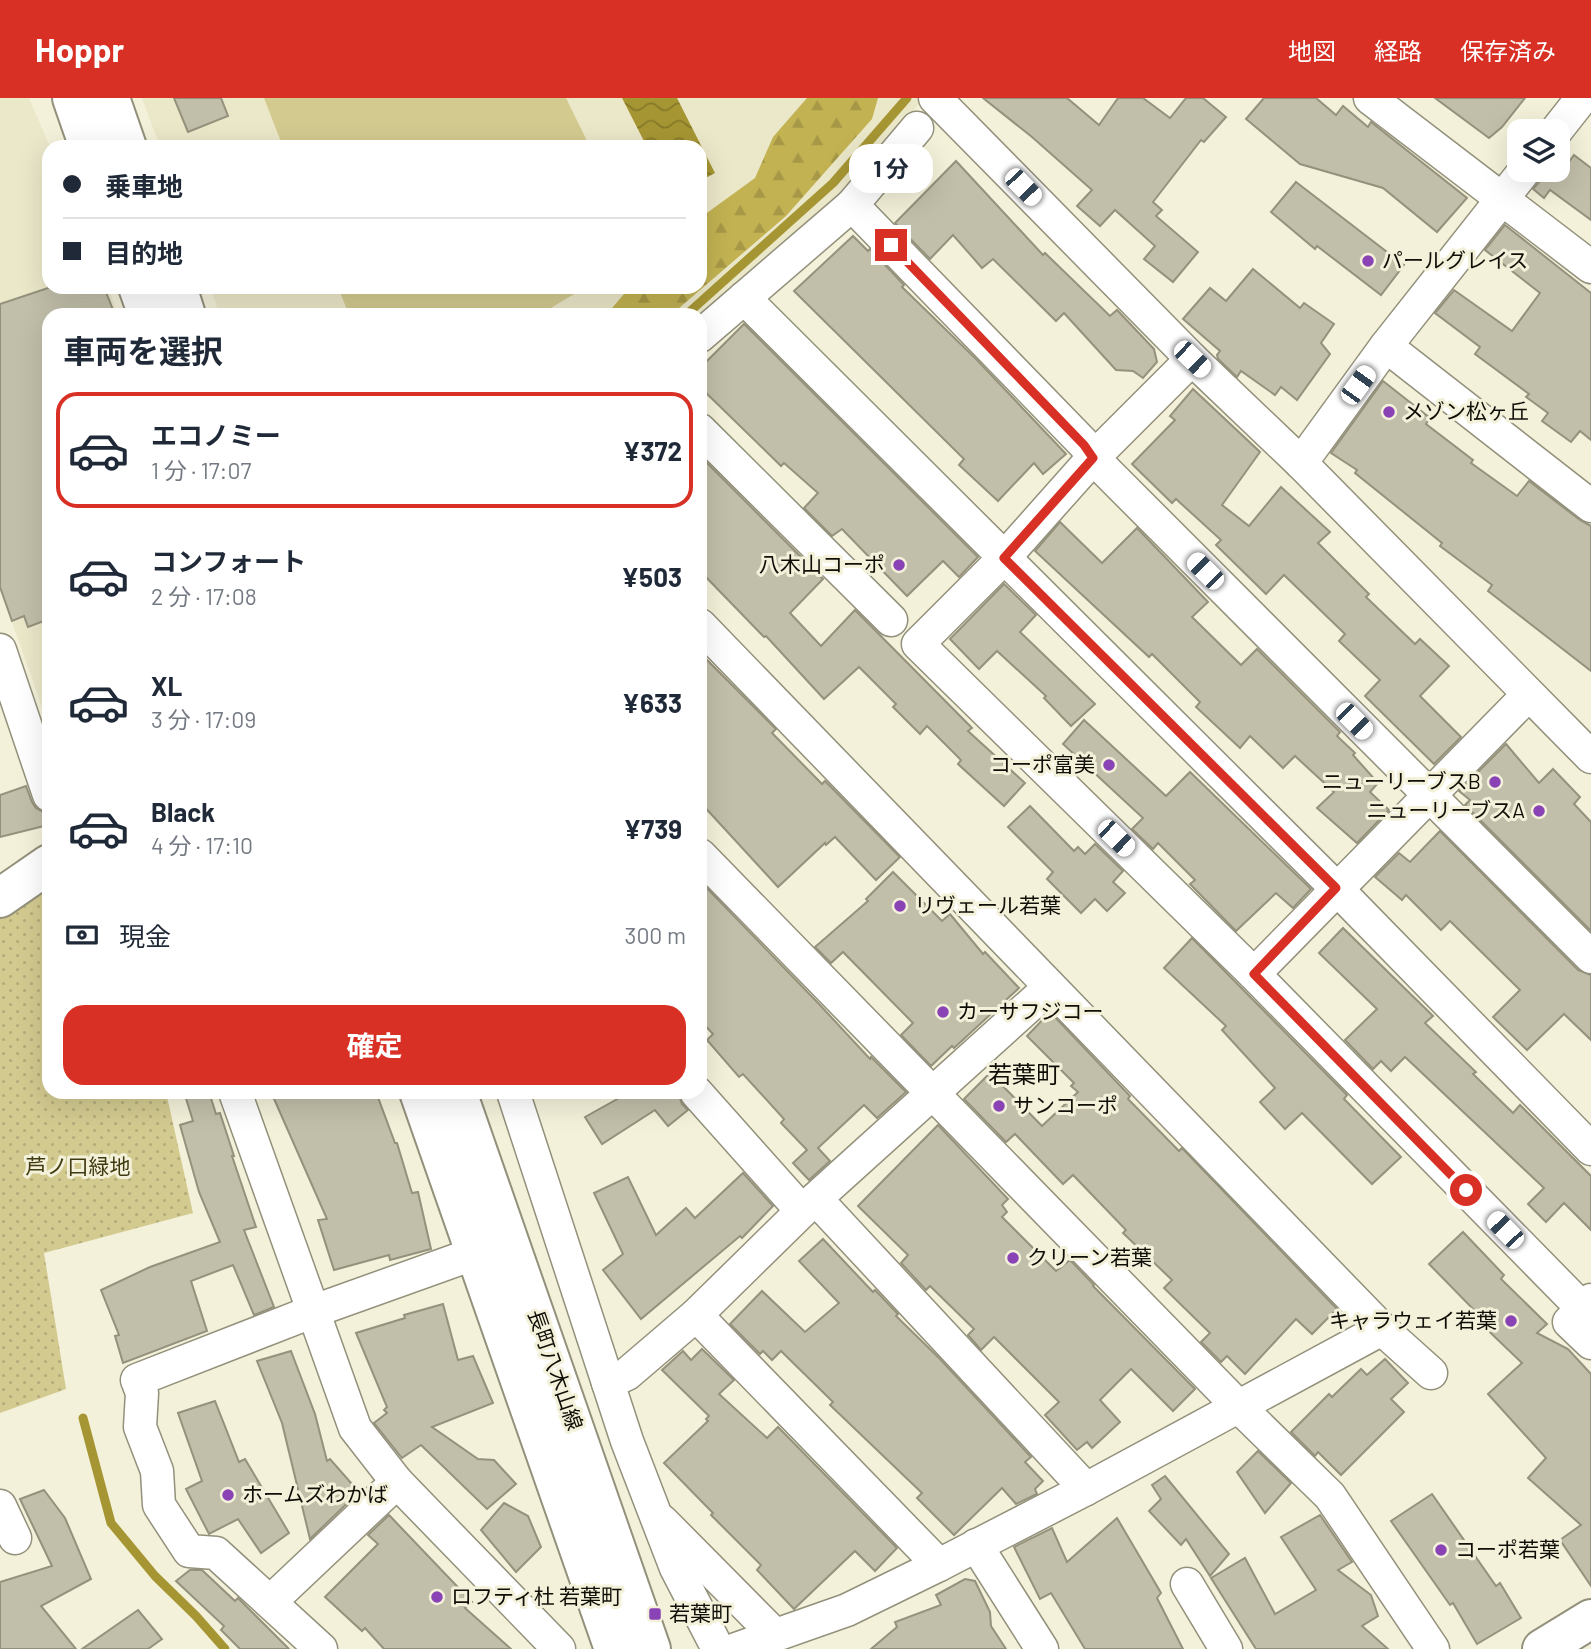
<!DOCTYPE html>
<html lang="ja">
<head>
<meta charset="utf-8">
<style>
	:root { --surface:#fff; --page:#f6f6f7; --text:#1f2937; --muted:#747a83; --line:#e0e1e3; --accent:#d93025 }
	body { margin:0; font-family:Barlow,"Noto Sans JP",sans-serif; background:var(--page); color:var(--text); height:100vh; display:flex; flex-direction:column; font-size:26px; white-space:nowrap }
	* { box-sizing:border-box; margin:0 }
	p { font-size:23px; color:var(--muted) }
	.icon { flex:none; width:38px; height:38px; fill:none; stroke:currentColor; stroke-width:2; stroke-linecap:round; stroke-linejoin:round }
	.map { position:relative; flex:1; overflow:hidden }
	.side { position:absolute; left:42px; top:210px; width:665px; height:791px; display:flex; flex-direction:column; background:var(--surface); border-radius:21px; box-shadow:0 7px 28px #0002 }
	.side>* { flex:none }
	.banner { position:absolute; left:42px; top:42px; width:665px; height:154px; border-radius:21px; box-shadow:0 7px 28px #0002; display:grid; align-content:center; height:154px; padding:0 21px; background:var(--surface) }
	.tools { position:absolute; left:1507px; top:21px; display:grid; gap:14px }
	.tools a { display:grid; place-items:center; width:63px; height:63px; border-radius:14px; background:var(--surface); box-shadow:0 7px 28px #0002; font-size:35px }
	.end { position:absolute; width:32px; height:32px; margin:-16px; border:9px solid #d93025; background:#fff; box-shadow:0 0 0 4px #fff }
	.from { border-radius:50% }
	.bubble { position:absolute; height:49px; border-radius:21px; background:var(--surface); box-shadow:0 7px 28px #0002; font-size:23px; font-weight:700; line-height:49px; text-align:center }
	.car { position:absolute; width:21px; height:42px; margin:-21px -10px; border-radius:9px; box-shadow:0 0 5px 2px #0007; background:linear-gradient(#fff 24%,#345 0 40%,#fff 0 76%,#345 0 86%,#fff 0) }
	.banner b { display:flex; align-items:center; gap:24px; height:66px; font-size:26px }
	.banner b+b { border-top:2px solid var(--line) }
	.banner i { width:18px; height:18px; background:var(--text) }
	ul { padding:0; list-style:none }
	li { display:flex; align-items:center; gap:21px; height:116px; margin:0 14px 10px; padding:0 7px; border:4px solid transparent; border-radius:21px }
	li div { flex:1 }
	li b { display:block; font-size:26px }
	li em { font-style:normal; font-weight:700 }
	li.current { border-color:var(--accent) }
	li>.icon { width:63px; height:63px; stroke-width:1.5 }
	h2 { padding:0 21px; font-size:32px; line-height:84px }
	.pay { display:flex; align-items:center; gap:18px; height:77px; padding:0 21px; font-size:26px }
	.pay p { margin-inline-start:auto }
	.cta { display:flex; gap:14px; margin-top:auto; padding:14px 21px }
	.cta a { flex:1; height:80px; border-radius:21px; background:var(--accent); color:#fff; font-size:28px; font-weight:700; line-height:80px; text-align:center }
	header { display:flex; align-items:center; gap:42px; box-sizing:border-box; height:98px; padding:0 35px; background:var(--accent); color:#fff }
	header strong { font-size:33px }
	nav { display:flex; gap:38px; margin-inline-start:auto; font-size:24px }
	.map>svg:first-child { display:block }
	.built { fill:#ebe7c9 }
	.green { fill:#d3ca90 }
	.forest { fill:url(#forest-firs) }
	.park { fill:url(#park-dots) }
	.water { fill:url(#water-waves) }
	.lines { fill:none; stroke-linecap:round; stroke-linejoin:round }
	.stream { stroke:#a69633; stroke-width:9 }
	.building { fill:#c1bea9; stroke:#94917c; stroke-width:2 }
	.minor-casing { stroke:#93907b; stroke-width:35 }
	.tertiary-casing { stroke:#93907b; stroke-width:42 }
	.minor { stroke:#fff; stroke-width:32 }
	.tertiary { stroke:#fff; stroke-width:38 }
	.route { stroke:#d93025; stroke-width:9 }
	.poi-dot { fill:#8a43b5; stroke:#f4f1da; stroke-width:2.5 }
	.labels { text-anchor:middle; stroke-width:6; stroke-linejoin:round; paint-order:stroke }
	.poi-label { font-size:21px; fill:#0f0e07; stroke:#f4f1da; text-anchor:start }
	.park-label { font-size:21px; fill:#403a10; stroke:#f4f1da }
	.street-label { font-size:21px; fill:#0f0e07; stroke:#f4f1da }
	.quarter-label { font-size:24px; fill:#0f0e07; stroke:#f4f1da }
</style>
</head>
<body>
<header>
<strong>Hoppr</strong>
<nav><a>地図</a><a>経路</a><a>保存済み</a></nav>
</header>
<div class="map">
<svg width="1591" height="1551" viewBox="0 0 1591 1551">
	<defs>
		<pattern id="forest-firs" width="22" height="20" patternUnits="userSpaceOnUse" patternTransform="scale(1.75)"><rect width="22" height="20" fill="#c2b252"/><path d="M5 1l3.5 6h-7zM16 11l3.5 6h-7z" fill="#a69846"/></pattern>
		<pattern id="park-dots" width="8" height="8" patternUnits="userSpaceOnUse" patternTransform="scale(1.75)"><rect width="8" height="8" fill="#d3ca90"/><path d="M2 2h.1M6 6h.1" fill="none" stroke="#b4ac7b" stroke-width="1.8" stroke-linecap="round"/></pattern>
		<pattern id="water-waves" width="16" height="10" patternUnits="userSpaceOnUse" patternTransform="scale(1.75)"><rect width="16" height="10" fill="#a69633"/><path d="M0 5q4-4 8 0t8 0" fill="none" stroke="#867929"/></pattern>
	</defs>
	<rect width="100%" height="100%" fill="#f4f1da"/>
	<g class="built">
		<polygon points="0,0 29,0 50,49 49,189 108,189 118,217 49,217 49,629 0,490"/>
		<polygon points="142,0 924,0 837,101 700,220 700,217 220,217 210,189 700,189 700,49 160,49"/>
	</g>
	<g class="green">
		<polygon points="264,0 566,0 590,49 283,49"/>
		<polygon points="338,189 586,189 539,217 349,217"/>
	</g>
	<polygon class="forest" points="807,0 878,0 872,21 786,118 671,217 606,217 630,189 700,189 700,120 755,80 773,39"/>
	<polygon class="park" points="49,776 49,994 166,994 193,1115 44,1155 66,1291 0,1315 0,807"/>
	<polygon class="water" points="622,0 677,0 715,75 700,83 700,49 647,49"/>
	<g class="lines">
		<g class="stream">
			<polyline points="686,217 833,85 907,0"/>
			<polyline points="83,1320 111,1425 155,1478 196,1518 225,1551"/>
		</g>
	</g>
	<g class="building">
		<polygon points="174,0 221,0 228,18 188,34"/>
		<polygon points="983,0 1067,0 1099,27 1118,0 1143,0 1170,20 1186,0 1203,0 1226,19 1204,44 1201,42 1153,104 1162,112 1156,118 1198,154 1173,184 1144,161 1155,148 1115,112 1100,128 1077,108 1092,92 1032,39"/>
		<polygon points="1264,0 1316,0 1336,17 1343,8 1368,29 1371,24 1467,100 1437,134 1383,90 1300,66 1246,21"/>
		<polygon points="1435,0 1525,0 1502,29 1489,40"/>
		<polygon points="1574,57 1591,70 1591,122 1550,92 1544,100 1533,91 1540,83 1543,72 1563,72"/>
		<polygon points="956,63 1043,157 1045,155 1110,218 1117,212 1154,251 1157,264 1143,280 1133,273 1116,272 1064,215 1056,223 993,161 982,170 953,137 930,161 895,125"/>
		<polygon points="1296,84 1404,167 1381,197 1317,148 1315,151 1271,114"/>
		<polygon points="1505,127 1591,195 1591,342 1580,333 1571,344 1542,323 1548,315 1526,299 1529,296 1475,256 1480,249 1435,215 1454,192 1512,233 1540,195 1485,152"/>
		<polygon points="853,138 868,153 870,151 904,187 902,189 977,262 1066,356 1043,376 1034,365 998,403 959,367 964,361 794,193"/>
		<polygon points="1253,171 1300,210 1304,205 1334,226 1321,245 1330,256 1297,302 1281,289 1275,297 1241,273 1237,279 1218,261 1217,257 1220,253 1183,221 1210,190 1226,203"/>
		<polygon points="51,189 104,189 115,217 49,217 49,521 28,529 24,518 12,523 0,489 0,206"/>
		<polygon points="744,226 978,459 959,479 943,463 907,498 842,431 832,438 804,410 818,395 784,365 781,368 700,289 700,270"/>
		<polygon points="1383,283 1430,320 1426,326 1473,362 1471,365 1517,398 1529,383 1580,422 1591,428 1591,573 1488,493 1492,487 1440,448 1442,445 1355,375 1357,372 1331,355"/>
		<polygon points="1193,291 1260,354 1222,407 1249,428 1281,389 1330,434 1318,445 1369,496 1366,499 1415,546 1420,541 1449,568 1420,598 1461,639 1434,666 1365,598 1380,582 1339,543 1345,536 1284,477 1266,496 1216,447 1221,442 1176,401 1172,405 1132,366 1175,322 1170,318"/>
		<polygon points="700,358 823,481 790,515 821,548 855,512 972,630 968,633 1025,685 1004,708 958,666 961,662 927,628 920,636 893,609 896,606 859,569 824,601 766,538 764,539 700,473"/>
		<polygon points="1060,424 1102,465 1137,430 1208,504 1192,519 1241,567 1257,551 1340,634 1337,638 1355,655 1353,657 1378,685 1370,694 1389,712 1357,745 1317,710 1334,694 1295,658 1283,670 1250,638 1240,650 1196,609 1200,604 1152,556 1149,559 1035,453"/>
		<polygon points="1004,486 1036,517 1020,534 1095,606 1071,628 1044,600 1046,598 997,553 979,571 950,541"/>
		<polygon points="700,555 776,631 772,635 822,686 825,683 900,759 876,782 835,739 826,747 825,745 778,789 700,704"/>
		<polygon points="1084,622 1166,698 1190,674 1311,791 1293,810 1276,795 1236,833 1190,786 1195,782 1158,745 1153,751 1132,731 1143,720 1063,646"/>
		<polygon points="1506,646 1539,685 1553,671 1580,699 1574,706 1591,724 1591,833 1465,707 1470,702 1459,693"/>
		<polygon points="26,688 32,704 36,710 43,714 48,727 0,739 0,697"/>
		<polygon points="1030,708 1074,753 1078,749 1085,756 1095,746 1123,773 1113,784 1125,795 1107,813 1095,801 1081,815 1047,781 1053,774 1008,729"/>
		<polygon points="1440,733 1578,872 1591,877 1591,942 1564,916 1527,952 1493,919 1520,892 1450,823 1441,832 1406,797 1402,802 1375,779 1399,755 1410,764"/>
		<polygon points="893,774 942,823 950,816 983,856 985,854 1019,890 954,950 952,948 931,968 901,937 913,925 843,854 831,865 815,849 868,803 866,801"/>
		<polygon points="700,783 819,906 870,961 871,959 906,994 877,1020 864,1007 818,1050 830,1063 809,1082 793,1065 807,1052 781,1025 784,1021 743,976 739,979 707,942 713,936 700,922"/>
		<polygon points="1343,830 1433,918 1425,925 1476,974 1473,976 1513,1015 1520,1007 1591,1078 1591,1132 1564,1105 1546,1124 1528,1106 1544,1090 1405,959 1391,973 1381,963 1373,971 1345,942 1377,911 1319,855"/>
		<polygon points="1192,840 1347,997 1344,1001 1401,1059 1372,1086 1302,1015 1285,1031 1260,1004 1275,990 1222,932 1226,928 1164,870"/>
		<polygon points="1050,914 1130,998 1128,1001 1179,1053 1182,1050 1337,1211 1312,1236 1296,1221 1245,1276 1227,1258 1221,1264 1201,1244 1210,1235 1164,1190 1172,1182 1123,1135 1126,1132 1073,1077 1063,1086 1015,1036 1006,1044 964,1001 990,975 1042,1028 1078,994 1071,988 1074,985 1027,938"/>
		<polygon points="184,994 209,994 216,1016 220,1015 234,1058 232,1058 256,1129 244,1132 274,1209 254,1217 233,1167 191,1183 207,1233 123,1265 115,1238 119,1237 101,1192 150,1169 220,1144 199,1094 180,1027 193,1023"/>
		<polygon points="271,994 376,994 395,1045 397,1045 412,1095 418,1094 431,1151 390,1162 389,1157 334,1172 318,1122 327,1121"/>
		<polygon points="630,994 678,994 682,1006 688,1012 668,1028 655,1012 602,1046 585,1019"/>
		<polygon points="938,1027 1008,1101 1002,1107 1007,1114 1002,1119 1056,1173 1070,1162 1094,1187 1093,1188 1195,1291 1173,1313 1131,1271 1100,1302 1120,1324 1092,1350 1087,1344 1077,1352 1045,1317 1059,1304 994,1239 981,1252 968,1237 974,1231 930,1188 926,1192 901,1165 908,1157 858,1108"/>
		<polygon points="743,1075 773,1108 742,1140 740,1138 641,1221 603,1172 623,1156 594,1095 628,1079 656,1137 686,1110 695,1120"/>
		<polygon points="1463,1134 1504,1177 1501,1181 1547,1226 1537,1235 1568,1251 1591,1276 1591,1488 1560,1442 1581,1427 1528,1380 1546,1360 1488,1296 1522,1265 1476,1221 1479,1217 1429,1166"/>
		<polygon points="823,1141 873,1194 875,1192 898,1216 896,1218 940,1261 1031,1359 1025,1364 1043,1383 1035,1391 1037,1396 1016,1406 1002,1390 954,1437 917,1400 922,1395 830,1307 833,1304 781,1253 772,1262 763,1253 760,1256 730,1226 762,1193 805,1234 839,1205 799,1163"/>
		<polygon points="443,1206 458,1262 473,1258 493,1305 432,1329 478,1361 494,1362 516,1386 487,1411 421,1347 402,1360 374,1325 387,1315 384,1312 387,1309 356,1235 405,1220 404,1217"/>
		<polygon points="702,1251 734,1282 719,1296 767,1340 778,1329 897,1450 875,1473 855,1453 794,1511 757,1472 761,1467 711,1417 713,1415 664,1365 708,1323 706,1321 709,1318 662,1272 683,1253 691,1262"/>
		<polygon points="291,1253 315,1316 327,1363 330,1361 359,1394 310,1441 282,1325 257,1263"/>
		<polygon points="1385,1261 1408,1285 1391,1301 1404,1314 1341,1377 1318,1354 1315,1358 1291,1334 1329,1296 1332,1299 1361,1271 1367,1277"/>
		<polygon points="215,1303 239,1364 245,1361 289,1435 261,1455 238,1421 209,1436 186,1391 202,1383 178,1315"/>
		<polygon points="1258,1353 1291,1385 1265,1415 1237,1374"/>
		<polygon points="1165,1378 1229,1456 1210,1478 1186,1441 1181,1447 1149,1413 1161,1401 1152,1387"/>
		<polygon points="44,1392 65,1420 91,1481 41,1508 76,1551 0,1551 0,1484 52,1468 20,1401"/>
		<polygon points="1432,1396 1496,1488 1500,1485 1521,1520 1477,1546 1453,1505 1450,1507 1391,1423"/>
		<polygon points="504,1405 528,1418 541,1449 516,1474 481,1432"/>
		<polygon points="389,1417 472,1504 465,1510 511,1551 384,1551 365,1530 362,1533 325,1499 378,1446 368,1437"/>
		<polygon points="1320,1417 1352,1464 1338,1472 1371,1497 1378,1518 1362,1528 1388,1551 1256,1551 1211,1480 1245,1460 1275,1516 1316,1492 1281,1439"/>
		<polygon points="1117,1420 1161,1495 1157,1500 1183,1551 1085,1551 1051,1495 1040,1501 1014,1449 1052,1430 1067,1464"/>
		<polygon points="190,1472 202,1472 235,1503 238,1500 289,1551 240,1551 221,1532 224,1528 176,1483"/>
		<polygon points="965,1481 975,1483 990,1514 991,1528 1006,1551 871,1551 897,1529 895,1524 941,1507 936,1497"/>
		<polygon points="138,1512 162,1541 148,1551 82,1551"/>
	</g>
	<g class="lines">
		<defs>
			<g id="minor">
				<polyline points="935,0 1192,261 1301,365 1591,659"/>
				<polyline points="1370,0 1591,169"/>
				<polyline points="1556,33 1582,0"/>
				<polyline points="852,107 1085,347 1093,360 1591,859"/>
				<polyline points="744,200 1336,790 1591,1051"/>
				<polyline points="700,238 852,107 917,30"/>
				<polyline points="1386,248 1591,408"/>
				<polyline points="1192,261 1093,360 1004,460 918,546 1254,876 1583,1211"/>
				<polyline points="700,332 891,522"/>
				<polyline points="1301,365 1386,248 1525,72"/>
				<polyline points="700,527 1382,1231 1431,1275"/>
				<polyline points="0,552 49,697"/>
				<polyline points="700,757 1237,1307 1330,1398 1433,1551"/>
				<polyline points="1254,876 1528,597"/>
				<polyline points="235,994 355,1330 397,1384 559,1551"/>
				<polyline points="513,994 627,1343 676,1470 718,1551"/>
				<polyline points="696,994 802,1113"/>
				<polyline points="816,1101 1086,1391"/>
				<polyline points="1591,1202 1569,1224 1591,1245"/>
				<polyline points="696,1217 939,1467"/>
				<polyline points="608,1285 627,1276 696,1217 802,1113 1050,889"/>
				<polyline points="0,1408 15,1440"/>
				<polyline points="662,1423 775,1537"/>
				<polyline points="976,1447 1042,1551"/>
				<polyline points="1187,1486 1226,1551"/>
				<polyline points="270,1504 397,1384"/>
				<polyline points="321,1551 216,1455 189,1453 159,1407 157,1373 140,1329 142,1295 137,1282 314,1213 476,1155"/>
				<polyline points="736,1551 847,1512 939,1467 1086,1391 1382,1231"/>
			</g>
			<g id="tertiary">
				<polyline points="72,0 89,49"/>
				<polyline points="110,0 127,49"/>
				<polyline points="138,189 148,217"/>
				<polyline points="177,189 186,217"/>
				<polyline points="0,800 49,766"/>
				<polyline points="419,994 614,1551"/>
				<polyline points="457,994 651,1551"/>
				<polyline points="1542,1551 1591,1521"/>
			</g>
		</defs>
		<use href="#minor" class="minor-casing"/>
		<use href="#tertiary" class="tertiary-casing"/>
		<use href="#minor" class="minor"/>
		<use href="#tertiary" class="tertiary"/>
	</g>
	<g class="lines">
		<polyline class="route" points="891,147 1084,347 1093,360 1004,460 1336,790 1254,876 1466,1092"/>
	</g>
	<g class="poi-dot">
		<circle cx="1368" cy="163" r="7"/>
		<circle cx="1389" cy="314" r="7"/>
		<circle cx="899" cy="467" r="7"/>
		<circle cx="1109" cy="667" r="7"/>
		<circle cx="1495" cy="684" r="7"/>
		<circle cx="1539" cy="713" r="7"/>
		<circle cx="900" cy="808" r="7"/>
		<circle cx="943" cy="914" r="7"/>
		<circle cx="999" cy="1008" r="7"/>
		<circle cx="1013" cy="1160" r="7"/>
		<circle cx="1511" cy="1223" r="7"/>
		<circle cx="228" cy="1397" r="7"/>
		<circle cx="1441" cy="1452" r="7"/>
		<circle cx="437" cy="1499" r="7"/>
		<rect x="648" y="1509" width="14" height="14" rx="3.5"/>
	</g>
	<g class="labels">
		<g class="poi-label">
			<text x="1382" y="170">パールグレイス</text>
			<text x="1403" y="321">メゾン松ヶ丘</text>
			<text x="885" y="474" text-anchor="end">八木山コーポ</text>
			<text x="1095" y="674" text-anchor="end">コーポ富美</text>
			<text x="1481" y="691" text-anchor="end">ニューリーブスB</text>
			<text x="1525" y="720" text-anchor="end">ニューリーブスA</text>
			<text x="914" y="815">リヴェール若葉</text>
			<text x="957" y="921">カーサフジコー</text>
			<text x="1013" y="1015">サンコーポ</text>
			<text x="1027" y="1167">クリーン若葉</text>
			<text x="1497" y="1230" text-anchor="end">キャラウェイ若葉</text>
			<text x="242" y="1404">ホームズわかば</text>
			<text x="1455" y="1459">コーポ若葉</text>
			<text x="451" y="1506">ロフティ杜 若葉町</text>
			<text x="669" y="1523">若葉町</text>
		</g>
		<g class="park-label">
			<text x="78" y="1076">芦ノ口緑地</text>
		</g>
		<g class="street-label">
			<text transform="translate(555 1272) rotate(71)" y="7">長町八木山線</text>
		</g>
		<g class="quarter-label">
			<text x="1024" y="985">若葉町</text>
		</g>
	</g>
</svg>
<div class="tools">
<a><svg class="icon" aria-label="layers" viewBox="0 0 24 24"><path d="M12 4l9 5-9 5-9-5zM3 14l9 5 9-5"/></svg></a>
</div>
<i class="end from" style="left:1466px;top:1092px"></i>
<i class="end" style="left:891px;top:147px"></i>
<div class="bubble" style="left:849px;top:46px;width:84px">1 分</div>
<i class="car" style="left:1023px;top:89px;rotate:136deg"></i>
<i class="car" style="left:1192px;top:261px;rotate:134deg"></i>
<i class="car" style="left:1358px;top:287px;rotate:36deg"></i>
<i class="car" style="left:1205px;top:473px;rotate:315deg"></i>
<i class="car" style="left:1354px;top:623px;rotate:135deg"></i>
<i class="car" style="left:1116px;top:740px;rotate:134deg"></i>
<i class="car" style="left:1505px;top:1132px;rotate:316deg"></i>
<div class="banner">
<b><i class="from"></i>乗車地</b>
<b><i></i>目的地</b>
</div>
<section class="side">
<h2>車両を選択</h2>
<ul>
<li class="current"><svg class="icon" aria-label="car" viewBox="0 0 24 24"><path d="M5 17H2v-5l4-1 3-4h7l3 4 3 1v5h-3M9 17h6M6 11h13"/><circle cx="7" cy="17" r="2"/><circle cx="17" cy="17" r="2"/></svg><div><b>エコノミー</b><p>1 分 · 17:07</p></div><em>¥372</em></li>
<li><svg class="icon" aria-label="car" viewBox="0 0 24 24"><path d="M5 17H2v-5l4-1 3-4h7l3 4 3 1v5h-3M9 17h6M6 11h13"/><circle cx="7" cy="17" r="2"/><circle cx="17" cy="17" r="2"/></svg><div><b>コンフォート</b><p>2 分 · 17:08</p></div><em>¥503</em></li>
<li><svg class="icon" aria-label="car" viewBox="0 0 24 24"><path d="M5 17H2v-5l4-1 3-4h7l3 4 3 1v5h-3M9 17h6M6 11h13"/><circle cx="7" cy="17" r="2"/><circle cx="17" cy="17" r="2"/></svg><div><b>XL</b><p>3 分 · 17:09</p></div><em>¥633</em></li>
<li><svg class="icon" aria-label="car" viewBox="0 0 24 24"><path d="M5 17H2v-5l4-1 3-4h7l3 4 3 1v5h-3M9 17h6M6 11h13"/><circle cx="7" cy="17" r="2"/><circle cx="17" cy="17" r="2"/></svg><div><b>Black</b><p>4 分 · 17:10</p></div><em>¥739</em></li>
</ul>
<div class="pay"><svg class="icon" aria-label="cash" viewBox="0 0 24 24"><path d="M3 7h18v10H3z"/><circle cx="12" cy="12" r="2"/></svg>現金<p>300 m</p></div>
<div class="cta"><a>確定</a></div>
</section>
</div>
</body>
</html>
